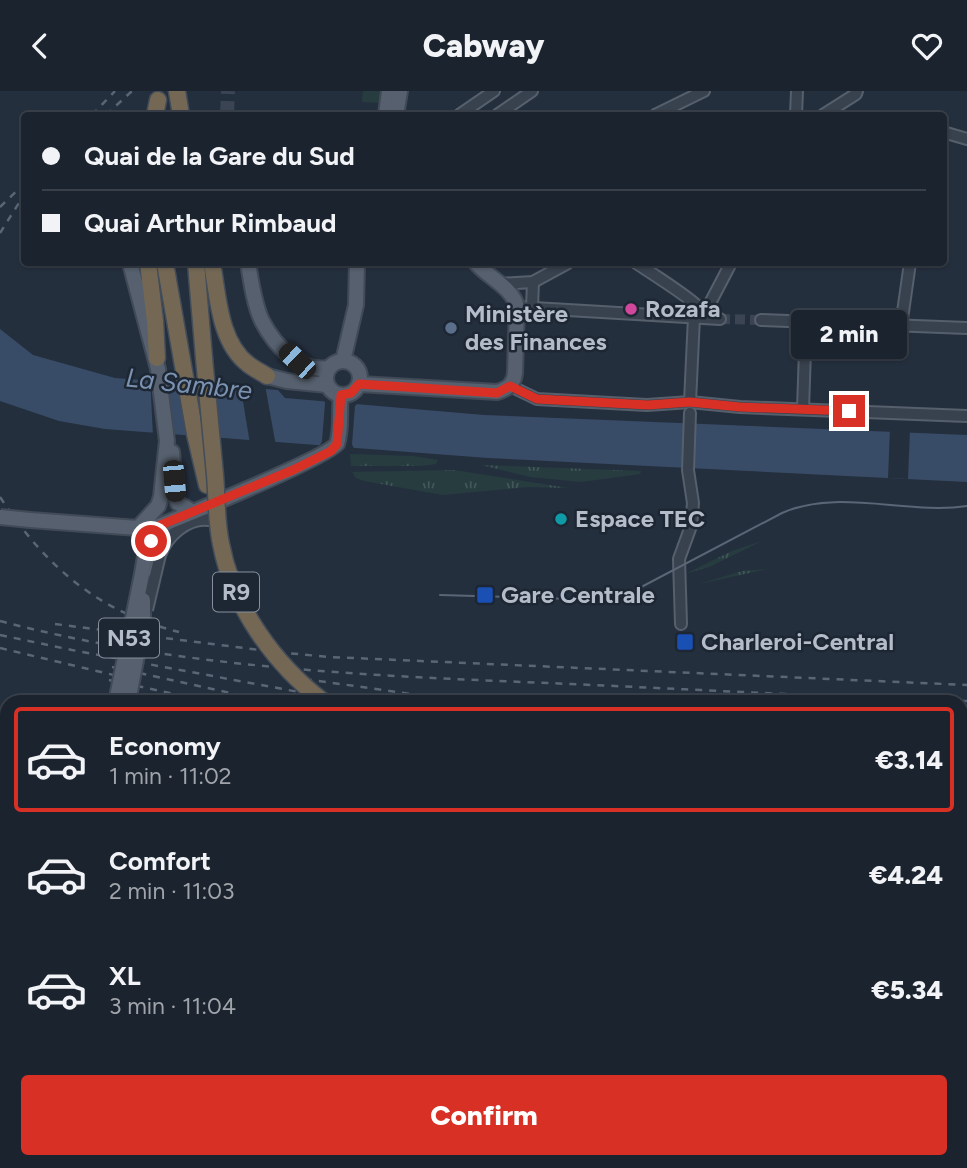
<!DOCTYPE html>
<html lang="en">
<head>
<meta charset="utf-8">
<style>
	:root { --surface:#1b232e; --page:#282f3a; --text:#f1f3f6; --muted:#a0a4aa; --line:#39404a; --accent:#d93025 }
	body { margin:0; font-family:Figtree,sans-serif; background:var(--page); color:var(--text); height:100vh; display:flex; flex-direction:column; font-size:26px; white-space:nowrap }
	* { box-sizing:border-box; margin:0 }
	p { font-size:23px; color:var(--muted) }
	.icon { flex:none; width:38px; height:38px; fill:none; stroke:currentColor; stroke-width:2; stroke-linecap:round; stroke-linejoin:round }
	.map { position:relative; flex:1; overflow:hidden }
	.sheet { position:absolute; left:0px; top:604px; width:968px; height:474px; display:flex; flex-direction:column; background:var(--surface); border-radius:21px 21px 0 0; box-shadow:0 2px 5px #0004,0 0 0 2px var(--line) }
	.sheet>* { flex:none }
	.guide { position:absolute; left:21px; top:21px; width:926px; height:154px; border-radius:7px; box-shadow:0 2px 5px #0004,0 0 0 2px var(--line); display:grid; align-content:center; height:154px; padding:0 21px; background:var(--surface) }
	.end { position:absolute; width:32px; height:32px; margin:-16px; border:9px solid #d93025; background:#fff; box-shadow:0 0 0 4px #fff }
	.from { border-radius:50% }
	.bubble { position:absolute; height:49px; border-radius:7px; background:var(--surface); box-shadow:0 2px 5px #0004,0 0 0 2px var(--line); font-size:23px; font-weight:800; line-height:49px; text-align:center }
	.car { position:absolute; width:21px; height:42px; margin:-21px -10px; border-radius:9px; box-shadow:0 0 5px 2px #0007; background:linear-gradient(#222 24%,#8ab4d8 0 40%,#222 0 76%,#8ab4d8 0 86%,#222 0) }
	.guide b { display:flex; align-items:center; gap:24px; height:66px; font-size:26px }
	.guide b+b { border-top:2px solid var(--line) }
	.guide i { width:18px; height:18px; background:var(--text) }
	ul { padding:12px 0 0; list-style:none }
	li { display:flex; align-items:center; gap:21px; height:105px; margin:0 14px 10px; padding:0 7px; border:4px solid transparent; border-radius:7px }
	li div { flex:1 }
	li b { display:block; font-size:26px }
	li em { font-style:normal; font-weight:800 }
	li.on { border-color:var(--accent) }
	li>.icon { width:63px; height:63px; stroke-width:1.5 }
	.primary-button { display:flex; gap:14px; margin-top:auto; padding:14px 21px }
	.primary-button a { flex:1; height:80px; border-radius:7px; background:var(--accent); color:#fff; font-size:28px; font-weight:800; line-height:80px; text-align:center }
	header { display:flex; justify-content:space-between; align-items:center; height:91px; padding:0 21px; background:var(--surface); font-size:32px; font-weight:800 }
	.map>svg:first-child { display:block }
	.grass { fill:url(#grass-tufts) }
	.forest { fill:url(#forest-firs) }
	.water { fill:#394c67 }
	.pier { fill:#242f3e }
	.lines { fill:none; stroke-linecap:round; stroke-linejoin:round }
	.minor-tunnel { stroke:#3a4453; stroke-width:10; stroke-dasharray:10 5; stroke-linecap:butt }
	.major-tunnel { stroke:#3a4453; stroke-width:14; stroke-dasharray:14 7; stroke-linecap:butt }
	.minor-casing { stroke:#565f6c; stroke-width:14 }
	.major-casing { stroke:#414a57; stroke-width:18 }
	.highway-casing { stroke:#434c59; stroke-width:19 }
	.minor { stroke:#38414e; stroke-width:10 }
	.major { stroke:#56606e; stroke-width:14 }
	.highway { stroke:#746855; stroke-width:16 }
	.tram { stroke:#5a6575; stroke-width:2 }
	.rail { stroke:#5a6575; stroke-width:2.5; stroke-dasharray:7 7; stroke-linecap:butt }
	.minor-bridge-casing { stroke:#565f6c; stroke-width:14; stroke-linecap:butt }
	.major-bridge-casing { stroke:#414a57; stroke-width:18; stroke-linecap:butt }
	.highway-bridge-casing { stroke:#434c59; stroke-width:19; stroke-linecap:butt }
	.minor-bridge { stroke:#38414e; stroke-width:10 }
	.major-bridge { stroke:#56606e; stroke-width:14 }
	.highway-bridge { stroke:#746855; stroke-width:16 }
	.route { stroke:#d93025; stroke-width:9 }
	.hotel-dot { fill:#d1479c; stroke:#1d2633; stroke-width:2.5 }
	.service-dot { fill:#5c6f8a; stroke:#1d2633; stroke-width:2.5 }
	.culture-dot { fill:#0f9aa8; stroke:#1d2633; stroke-width:2.5 }
	.transit-dot { fill:#1a4fb4; stroke:#1d2633; stroke-width:2.5 }
	.labels { text-anchor:middle; stroke-width:5; stroke-linejoin:round; paint-order:stroke }
	.shield { fill:#1d2633; stroke:#878f9c; stroke-width:2 }
	.shield-label { font-size:23px; font-weight:bold; fill:#b4bcc9 }
	.poi-label { font-size:24px; font-weight:bold; fill:#b4bcc9; stroke:#1d2633; text-anchor:start }
	.water-label { font-size:26px; font-style:italic; fill:#7c92b1; stroke:#1d2633 }
</style>
</head>
<body>
<header><svg class="icon" aria-label="back" viewBox="0 0 24 24"><path d="M15 5l-7 7 7 7"/></svg>Cabway<svg class="icon" aria-label="heart" viewBox="0 0 24 24"><path d="M12 20l-8-8c-3-5 5-10 8-4 3-6 11-1 8 4z"/></svg></header>
<div class="map">
<svg width="967" height="1077" viewBox="0 0 967 1077">
	<defs>
		<pattern id="grass-tufts" width="24" height="20" patternUnits="userSpaceOnUse" patternTransform="scale(1.75)"><rect width="24" height="20" fill="#263c3f"/><path d="M3 7l-1-3M5 7V3M7 7l1-3M15 17l-1-3M17 17v-4M19 17l1-3" fill="none" stroke="#435659"/></pattern>
		<pattern id="forest-firs" width="22" height="20" patternUnits="userSpaceOnUse" patternTransform="scale(1.75)"><rect width="22" height="20" fill="#263c3f"/><path d="M5 1l3.5 6h-7zM16 11l3.5 6h-7z" fill="#435659"/></pattern>
	</defs>
	<rect width="100%" height="100%" fill="#242f3e"/>
	<g class="grass">
		<polygon points="363,0 383,0 381,12 362,11"/>
		<polygon points="350,363 413,365 438,369 436,373 421,375 351,375"/>
		<polygon points="481,374 641,380 640,383 581,391 530,386"/>
		<polygon points="454,379 568,397 528,396 443,404 364,390 356,387 352,381"/>
		<polygon points="762,450 709,476 685,483 732,460"/>
		<polygon points="768,478 699,493 742,480"/>
	</g>
	<g class="forest">
		<polygon points="7,1028 7,1071 84,1071 82,1077 0,1077 0,1031"/>
		<polygon points="336,1071 394,1071 409,1075 409,1077 333,1077"/>
	</g>
	<polygon class="water" points="0,238 33,264 115,287 278,299 285,307 484,324 967,344 967,391 488,367 105,338 59,330 0,310"/>
	<g class="pier">
		<polygon points="150,286 167,287 174,347 153,345"/>
		<polygon points="240,292 265,294 276,355 250,353"/>
		<polygon points="323,307 360,310 355,315 352,353 354,358 361,362 318,358 322,350 325,312"/>
		<polygon points="890,337 910,338 908,388 888,387"/>
	</g>
	<g class="lines">
		<polyline class="minor-tunnel" points="720,228 761,229"/>
		<polyline class="major-tunnel" points="227,24 228,0"/>
		<defs>
			<g id="minor">
				<polyline points="459,24 494,0"/>
				<polyline points="497,24 532,0"/>
				<polyline points="655,24 704,0"/>
				<polyline points="796,24 797,0"/>
				<polyline points="823,24 856,3 857,0"/>
				<polyline points="943,41 967,48"/>
				<path d="M636,172C648,180 696,210 701,219"/>
				<polyline points="499,193 533,191 568,172"/>
				<polyline points="517,216 720,228"/>
				<polyline points="532,217 533,191"/>
				<polyline points="698,223 708,216 731,172"/>
				<polyline points="761,229 967,237"/>
				<polyline points="901,235 910,172"/>
				<polyline points="510,295 537,308 647,314 690,311 740,316 967,325"/>
				<polyline points="690,311 694,226"/>
				<polyline points="803,318 806,230"/>
				<path d="M160,464C167,445 188,426 209,429"/>
				<polyline points="681,533 679,468 691,435 693,412 688,379 690,322"/>
				<polyline points="0,650 7,652"/>
				<polyline points="961,902 967,899"/>
				<polyline points="961,1025 967,1024"/>
				<polyline points="294,1071 294,1077"/>
				<polyline points="459,1071 465,1077"/>
				<polyline points="688,1071 695,1077"/>
				<polyline points="170,1077 176,1071"/>
				<polyline points="902,1077 904,1071"/>
			</g>
			<g id="major">
				<polyline points="386,24 389,0"/>
				<polyline points="396,24 400,0"/>
				<polyline points="130,172 158,278 167,350 161,406 158,415 138,437"/>
				<path d="M248,172C251,190 254,213 262,230C275,255 300,282 329,277"/>
				<polyline points="343,270 356,214 357,172"/>
				<circle cx="343" cy="287" r="17"/>
				<polyline points="267,285 287,290 327,294"/>
				<path d="M359,293L497,301C508,298 514,293 515,282L517,216C513,197 489,187 476,172"/>
				<polyline points="172,361 176,407 178,412 193,421"/>
				<path d="M30,429L138,437L156,436L164,433C186,424 333,364 337,353C342,339 339,319 341,304"/>
				<polyline points="142,483 145,465 156,436"/>
				<polyline points="961,726 967,726"/>
				<polyline points="0,809 7,801"/>
			</g>
			<g id="highway">
				<polyline points="177,0 181,24"/>
				<polyline points="155,24 158,9"/>
				<polyline points="148,172 155,230 157,267"/>
				<polyline points="165,172 195,343 207,394"/>
				<polyline points="196,172 204,267"/>
				<path d="M212,172C218,204 219,251 248,273C254,278 261,281 267,285"/>
				<polyline points="961,672 967,673"/>
				<polyline points="961,691 967,689"/>
				<polyline points="730,1071 734,1077"/>
				<polyline points="791,1071 792,1077"/>
				<polyline points="756,1077 756,1071"/>
				<polyline points="769,1077 769,1071"/>
			</g>
		</defs>
		<use href="#minor" class="minor-casing"/>
		<use href="#major" class="major-casing"/>
		<use href="#highway" class="highway-casing"/>
		<use href="#minor" class="minor"/>
		<use href="#major" class="major"/>
		<use href="#highway" class="highway"/>
		<path class="tram" d="M440,504L605,509L628,503L782,422C838,397 907,424 967,415"/>
		<g class="rail">
			<polyline points="92,24 115,0"/>
			<polyline points="106,24 132,0"/>
			<polyline points="0,116 24,93"/>
			<polyline points="0,142 24,104"/>
			<path d="M0,406C45,475 98,521 179,541"/>
			<path d="M0,530C186,579 380,585 571,593C703,599 835,606 967,610"/>
			<polyline points="55,533 275,561 330,566 967,594"/>
			<polyline points="0,544 72,559 353,611"/>
			<polyline points="0,557 122,586"/>
			<polyline points="112,576 272,611"/>
			<polyline points="305,588 468,611"/>
			<polyline points="109,589 212,611"/>
			<polyline points="961,631 967,632"/>
			<polyline points="961,650 967,650"/>
			<polyline points="961,663 967,662"/>
			<polyline points="961,676 967,675"/>
			<polyline points="961,700 967,699"/>
		</g>
		<defs>
			<polyline id="minor-bridge" points="147,519 160,464"/>
			<g id="major-bridge">
				<polyline points="0,426 30,429"/>
				<polyline points="116,611 142,483"/>
				<polyline points="128,611 143,532 143,509"/>
			</g>
			<path id="highway-bridge" d="M204,267C208,306 211,345 215,384C217,407 216,430 221,453C233,516 274,573 324,611"/>
		</defs>
		<use href="#minor-bridge" class="minor-bridge-casing"/>
		<use href="#major-bridge" class="major-bridge-casing"/>
		<use href="#highway-bridge" class="highway-bridge-casing"/>
		<use href="#minor-bridge" class="minor-bridge"/>
		<use href="#major-bridge" class="major-bridge"/>
		<use href="#highway-bridge" class="highway-bridge"/>
	</g>
	<g class="lines">
		<polyline class="route" points="151,450 156,436 293,379 331,360 337,353 341,304 351,302 359,293 497,302 510,295 537,308 648,314 690,311 740,316 849,320"/>
	</g>
	<circle class="hotel-dot" cx="631" cy="218" r="7"/>
	<circle class="service-dot" cx="451" cy="237" r="7"/>
	<circle class="culture-dot" cx="561" cy="428" r="7"/>
	<g class="transit-dot">
		<rect x="476" y="495" width="18" height="18" rx="3.5"/>
		<rect x="676" y="542" width="18" height="18" rx="3.5"/>
	</g>
	<g class="labels">
		<g class="shield">
			<rect x="213" y="481.5" width="46" height="39" rx="5"/>
			<rect x="99" y="527.5" width="60" height="39" rx="5"/>
		</g>
		<g class="shield-label">
			<text x="236" y="509">R9</text>
			<text x="129" y="555">N53</text>
		</g>
		<g class="poi-label">
			<text x="645" y="226">Rozafa</text>
			<text x="465" y="231">Ministère<tspan x="465" dy="28">des Finances</tspan></text>
			<text x="575" y="436">Espace TEC</text>
			<text x="501" y="512">Gare Centrale</text>
			<text x="701" y="559">Charleroi-Central</text>
		</g>
		<g class="water-label">
			<text transform="translate(189 293) rotate(6)" y="9">La Sambre</text>
		</g>
	</g>
</svg>
<i class="end from" style="left:151px;top:450px"></i>
<i class="end" style="left:849px;top:320px"></i>
<div class="bubble" style="left:791px;top:219px;width:116px">2 min</div>
<i class="car" style="left:297px;top:270px;rotate:313deg"></i>
<i class="car" style="left:174px;top:390px;rotate:175deg"></i>
<div class="guide">
<b><i class="from"></i>Quai de la Gare du Sud</b>
<b><i></i>Quai Arthur Rimbaud</b>
</div>
<section class="sheet">
<ul>
<li class="on"><svg class="icon" aria-label="car" viewBox="0 0 24 24"><path d="M5 17H2v-5l4-1 3-4h7l3 4 3 1v5h-3M9 17h6M6 11h13"/><circle cx="7" cy="17" r="2"/><circle cx="17" cy="17" r="2"/></svg><div><b>Economy</b><p>1 min · 11:02</p></div><em>€3.14</em></li>
<li><svg class="icon" aria-label="car" viewBox="0 0 24 24"><path d="M5 17H2v-5l4-1 3-4h7l3 4 3 1v5h-3M9 17h6M6 11h13"/><circle cx="7" cy="17" r="2"/><circle cx="17" cy="17" r="2"/></svg><div><b>Comfort</b><p>2 min · 11:03</p></div><em>€4.24</em></li>
<li><svg class="icon" aria-label="car" viewBox="0 0 24 24"><path d="M5 17H2v-5l4-1 3-4h7l3 4 3 1v5h-3M9 17h6M6 11h13"/><circle cx="7" cy="17" r="2"/><circle cx="17" cy="17" r="2"/></svg><div><b>XL</b><p>3 min · 11:04</p></div><em>€5.34</em></li>
</ul>
<div class="primary-button"><a>Confirm</a></div>
</section>
</div>
</body>
</html>
